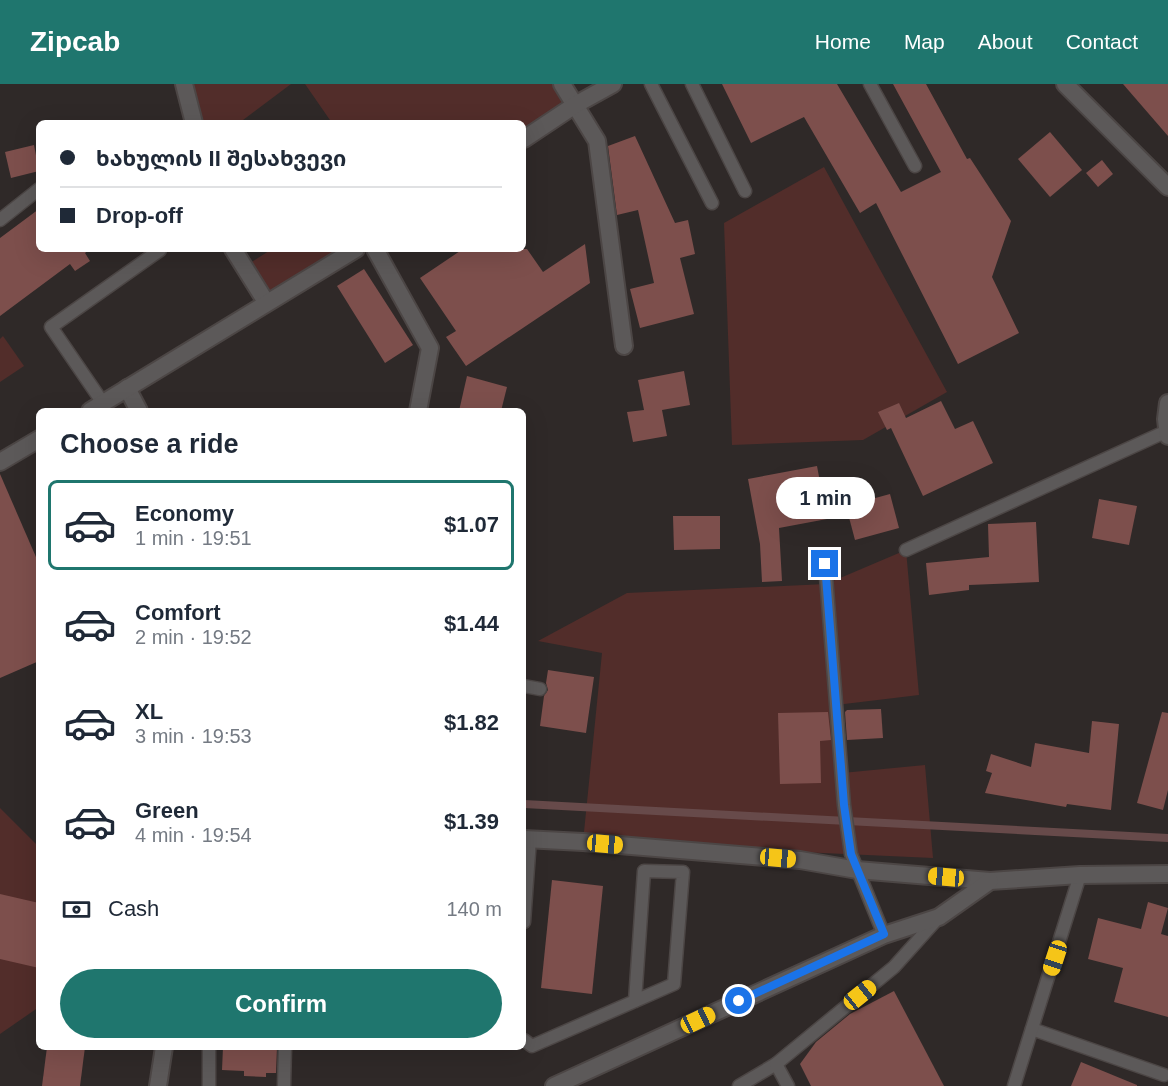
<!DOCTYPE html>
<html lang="en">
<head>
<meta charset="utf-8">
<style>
	:root { --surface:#fff; --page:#f2f2f3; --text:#1f2937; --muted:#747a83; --line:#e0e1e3; --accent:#1f766e }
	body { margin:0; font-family:Arial,"Noto Sans Georgian",sans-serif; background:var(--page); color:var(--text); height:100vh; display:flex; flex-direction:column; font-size:22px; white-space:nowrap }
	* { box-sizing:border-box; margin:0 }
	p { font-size:20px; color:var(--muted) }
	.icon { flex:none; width:33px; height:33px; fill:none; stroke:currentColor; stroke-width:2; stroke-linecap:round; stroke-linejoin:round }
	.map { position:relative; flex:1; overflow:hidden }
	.sheet { position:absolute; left:36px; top:324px; width:490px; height:642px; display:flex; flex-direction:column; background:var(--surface); border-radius:9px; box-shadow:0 6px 24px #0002 }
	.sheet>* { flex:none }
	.hud { position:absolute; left:36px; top:36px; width:490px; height:132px; border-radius:9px; box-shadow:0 6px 24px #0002; display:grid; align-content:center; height:132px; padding:0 24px; background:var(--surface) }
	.end { position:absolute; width:27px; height:27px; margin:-14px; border:8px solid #1a73e8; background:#fff; box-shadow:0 0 0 3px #fff }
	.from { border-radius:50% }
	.bubble { position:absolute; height:42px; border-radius:21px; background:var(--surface); box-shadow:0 6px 24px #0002; font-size:20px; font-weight:800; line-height:42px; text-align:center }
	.car { position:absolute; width:18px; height:36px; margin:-18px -9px; border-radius:8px; box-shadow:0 0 4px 2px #0007; background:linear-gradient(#f5c518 24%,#345 0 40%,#f5c518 0 76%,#345 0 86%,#f5c518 0) }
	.hud b { display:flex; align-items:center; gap:21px; height:57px; font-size:22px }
	.hud b+b { border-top:2px solid var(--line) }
	.hud i { width:15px; height:15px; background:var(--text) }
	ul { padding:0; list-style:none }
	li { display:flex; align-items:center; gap:18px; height:90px; margin:0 12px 9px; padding:0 12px; border:3px solid transparent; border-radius:9px }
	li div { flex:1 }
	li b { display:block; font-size:22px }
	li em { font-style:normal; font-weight:800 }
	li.on { border-color:var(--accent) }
	li>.icon { width:54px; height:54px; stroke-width:1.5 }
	h2 { padding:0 24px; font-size:27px; line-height:72px }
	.pay { display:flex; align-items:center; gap:15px; height:66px; padding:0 24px; font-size:22px }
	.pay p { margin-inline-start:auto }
	.cta { display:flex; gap:12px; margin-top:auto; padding:12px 24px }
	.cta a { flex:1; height:69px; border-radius:36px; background:var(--accent); color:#fff; font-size:24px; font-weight:800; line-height:69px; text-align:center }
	header { display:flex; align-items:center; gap:36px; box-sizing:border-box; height:84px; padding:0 30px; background:var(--accent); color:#fff }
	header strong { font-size:28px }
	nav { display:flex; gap:33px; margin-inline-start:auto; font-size:21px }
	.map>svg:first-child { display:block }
	.green { fill:#522d2a }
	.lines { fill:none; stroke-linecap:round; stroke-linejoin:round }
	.stream { stroke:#674a4a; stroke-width:8 }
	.building { fill:#7d4f4c }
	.service-casing { stroke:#4c4645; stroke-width:15 }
	.minor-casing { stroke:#4c4645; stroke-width:20 }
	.tertiary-casing { stroke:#4c4645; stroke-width:20 }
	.service { stroke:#5c5959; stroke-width:12 }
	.minor { stroke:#5c5959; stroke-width:16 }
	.tertiary { stroke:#5c5959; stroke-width:16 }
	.route { stroke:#1a73e8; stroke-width:8 }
</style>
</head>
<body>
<header>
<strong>Zipcab</strong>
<nav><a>Home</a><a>Map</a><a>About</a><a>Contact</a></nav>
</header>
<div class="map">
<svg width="1168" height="1002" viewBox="0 0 1168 1002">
	<rect width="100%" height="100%" fill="#2f2928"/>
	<g class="green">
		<polygon points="184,0 291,0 239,39 194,39"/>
		<polygon points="305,0 562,0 575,21 524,55 524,39 332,39"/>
		<polygon points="824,83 947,308 863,356 732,361 724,139"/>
		<polygon points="272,165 356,165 266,218 244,183"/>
		<polygon points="3,252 24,282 0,298 0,255"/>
		<polygon points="906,466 919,611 836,621 842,689 925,681 933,774 583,758 602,569 538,557 627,509 826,500"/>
		<polygon points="0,724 39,763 39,923 0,950"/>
	</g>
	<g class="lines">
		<polyline class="stream" points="524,720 1168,754"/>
	</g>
	<g class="building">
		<polygon points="722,0 837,0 901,108 941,88 893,0 926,0 967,75 970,74 1011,137 992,193 1019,249 958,280 876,119 860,129 804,33 751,59"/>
		<polygon points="1123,0 1168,0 1168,52"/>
		<polygon points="1050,48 1082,86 1050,113 1018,75"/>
		<polygon points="635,52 675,139 688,136 695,170 680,174 694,230 640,244 630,205 654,199 638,126 617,131 608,62"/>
		<polygon points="34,61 39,87 11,94 5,68"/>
		<polygon points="1102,76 1113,90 1098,103 1086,89"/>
		<polygon points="39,125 39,165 90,165 85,169 90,177 75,187 70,180 0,232 0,154"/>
		<polygon points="585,160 590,199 466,282 446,253 456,247 420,194 463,165 527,165 543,188"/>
		<polygon points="364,185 413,261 385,279 337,202"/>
		<polygon points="684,287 690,321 662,326 667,352 633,358 627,328 644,326 638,296"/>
		<polygon points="467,292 507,303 501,327 459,327"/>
		<polygon points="941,317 955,345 973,337 993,379 923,412 891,344 887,346 878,328 899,319 906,334"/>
		<polygon points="817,382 827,435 779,444 782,497 762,498 760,460 748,395"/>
		<polygon points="0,390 39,480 39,577 0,594"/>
		<polygon points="890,410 899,444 855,456 846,422"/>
		<polygon points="1099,415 1137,422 1129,461 1092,454"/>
		<polygon points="673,432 720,432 720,465 674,466"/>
		<polygon points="1036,438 1039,498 969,501 969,506 929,511 926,479 989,473 988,440"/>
		<polygon points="548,586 594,593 586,649 540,642 544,612 548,606 546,599"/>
		<polygon points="881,625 883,654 847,656 845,628 847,626"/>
		<polygon points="828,628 831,656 820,657 821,699 780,700 778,629"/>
		<polygon points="1162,628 1168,629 1168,706 1163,726 1137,719"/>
		<polygon points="1092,637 1119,640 1111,726 1067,720 1066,723 985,709 992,689 986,687 991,670 1031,683 1035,659 1089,669"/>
		<polygon points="552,796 603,802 592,910 541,904"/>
		<polygon points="0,810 39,819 39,884 0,875"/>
		<polygon points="1148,818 1168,824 1161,850 1168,852 1168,933 1114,918 1123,884 1088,875 1098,834 1141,845"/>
		<polygon points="894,907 944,1002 811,1002 800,980 816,958 850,930"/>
		<polygon points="47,963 85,963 80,1002 42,1002"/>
		<polygon points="223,963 277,963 276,989 266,989 266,993 244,992 244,987 222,986"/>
		<polygon points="1081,978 1137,1001 1137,1002 1071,1002"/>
	</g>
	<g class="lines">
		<defs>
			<g id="service">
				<polyline points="651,0 712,119"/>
				<polyline points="692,0 745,107"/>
				<polyline points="870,0 915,82"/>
				<polyline points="0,136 39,105"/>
				<polyline points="103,319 51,243 160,166"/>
				<polyline points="906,466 1167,347"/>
				<polyline points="825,480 844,721 851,770 884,851"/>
				<polyline points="524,602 540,605"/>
				<polyline points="524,838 530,755"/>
				<polyline points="1032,945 1164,991"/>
				<polyline points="524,956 532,962 674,900 683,788 644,787 635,917"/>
				<polyline points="209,1002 209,963"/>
				<polyline points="284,1002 285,963"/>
				<polyline points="739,1002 776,980"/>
				<polyline points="788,1002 776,980 894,883 938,834"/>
				<polyline points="1014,1002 1080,791"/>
			</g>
			<g id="minor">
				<polyline points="184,0 194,39"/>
				<polyline points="562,0 597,57 624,262"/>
				<polyline points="1065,0 1168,103"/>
				<polyline points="233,165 266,218"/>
				<polyline points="375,165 430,264 418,327"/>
				<polyline points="127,304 139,327"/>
				<polyline points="1168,319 1166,335 1168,352"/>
				<polyline points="524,755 583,758 800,776 857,786 990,797 1080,791 1168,790"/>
				<polyline points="158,1002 164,963"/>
				<polyline points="554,1002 884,851 939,833 990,797"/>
			</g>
			<g id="tertiary">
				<polyline points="524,55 575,21 613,0"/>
				<polyline points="90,327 356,165"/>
				<polyline points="0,378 39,355"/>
			</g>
		</defs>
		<use href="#service" class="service-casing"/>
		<use href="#minor" class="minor-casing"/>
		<use href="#tertiary" class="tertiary-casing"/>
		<use href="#service" class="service"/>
		<use href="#minor" class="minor"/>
		<use href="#tertiary" class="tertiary"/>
	</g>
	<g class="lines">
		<polyline class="route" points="739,917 884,850 851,770 844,721 825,480"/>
	</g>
</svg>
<i class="end from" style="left:739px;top:917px"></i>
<i class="end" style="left:825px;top:480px"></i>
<div class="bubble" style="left:776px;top:393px;width:99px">1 min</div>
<i class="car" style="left:605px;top:760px;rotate:95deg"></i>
<i class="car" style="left:778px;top:774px;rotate:95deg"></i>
<i class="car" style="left:946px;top:793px;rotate:275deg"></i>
<i class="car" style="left:1055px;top:874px;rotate:198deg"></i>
<i class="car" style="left:860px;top:911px;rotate:51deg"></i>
<i class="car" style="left:698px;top:936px;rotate:65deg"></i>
<div class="hud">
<b><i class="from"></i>ხახულის II შესახვევი</b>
<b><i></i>Drop-off</b>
</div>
<section class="sheet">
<h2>Choose a ride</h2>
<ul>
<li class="on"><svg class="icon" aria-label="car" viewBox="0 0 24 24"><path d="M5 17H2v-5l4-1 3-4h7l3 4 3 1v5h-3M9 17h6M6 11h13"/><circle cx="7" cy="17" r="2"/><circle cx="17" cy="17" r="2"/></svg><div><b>Economy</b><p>1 min · 19:51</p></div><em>$1.07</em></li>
<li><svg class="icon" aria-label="car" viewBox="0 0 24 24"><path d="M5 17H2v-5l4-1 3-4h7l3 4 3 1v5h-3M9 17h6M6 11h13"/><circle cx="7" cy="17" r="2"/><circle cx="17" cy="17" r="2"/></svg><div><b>Comfort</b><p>2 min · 19:52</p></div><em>$1.44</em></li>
<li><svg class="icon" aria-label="car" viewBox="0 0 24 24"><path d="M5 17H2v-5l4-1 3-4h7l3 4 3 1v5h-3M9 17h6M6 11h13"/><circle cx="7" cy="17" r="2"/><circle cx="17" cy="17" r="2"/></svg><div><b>XL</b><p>3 min · 19:53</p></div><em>$1.82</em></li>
<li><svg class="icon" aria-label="car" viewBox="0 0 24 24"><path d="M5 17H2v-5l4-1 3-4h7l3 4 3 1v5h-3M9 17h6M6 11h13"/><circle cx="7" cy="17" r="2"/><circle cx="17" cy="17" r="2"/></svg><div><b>Green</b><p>4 min · 19:54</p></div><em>$1.39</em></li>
</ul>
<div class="pay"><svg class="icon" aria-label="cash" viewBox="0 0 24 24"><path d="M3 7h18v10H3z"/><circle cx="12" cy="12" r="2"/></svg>Cash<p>140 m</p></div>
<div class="cta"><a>Confirm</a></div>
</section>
</div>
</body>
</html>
